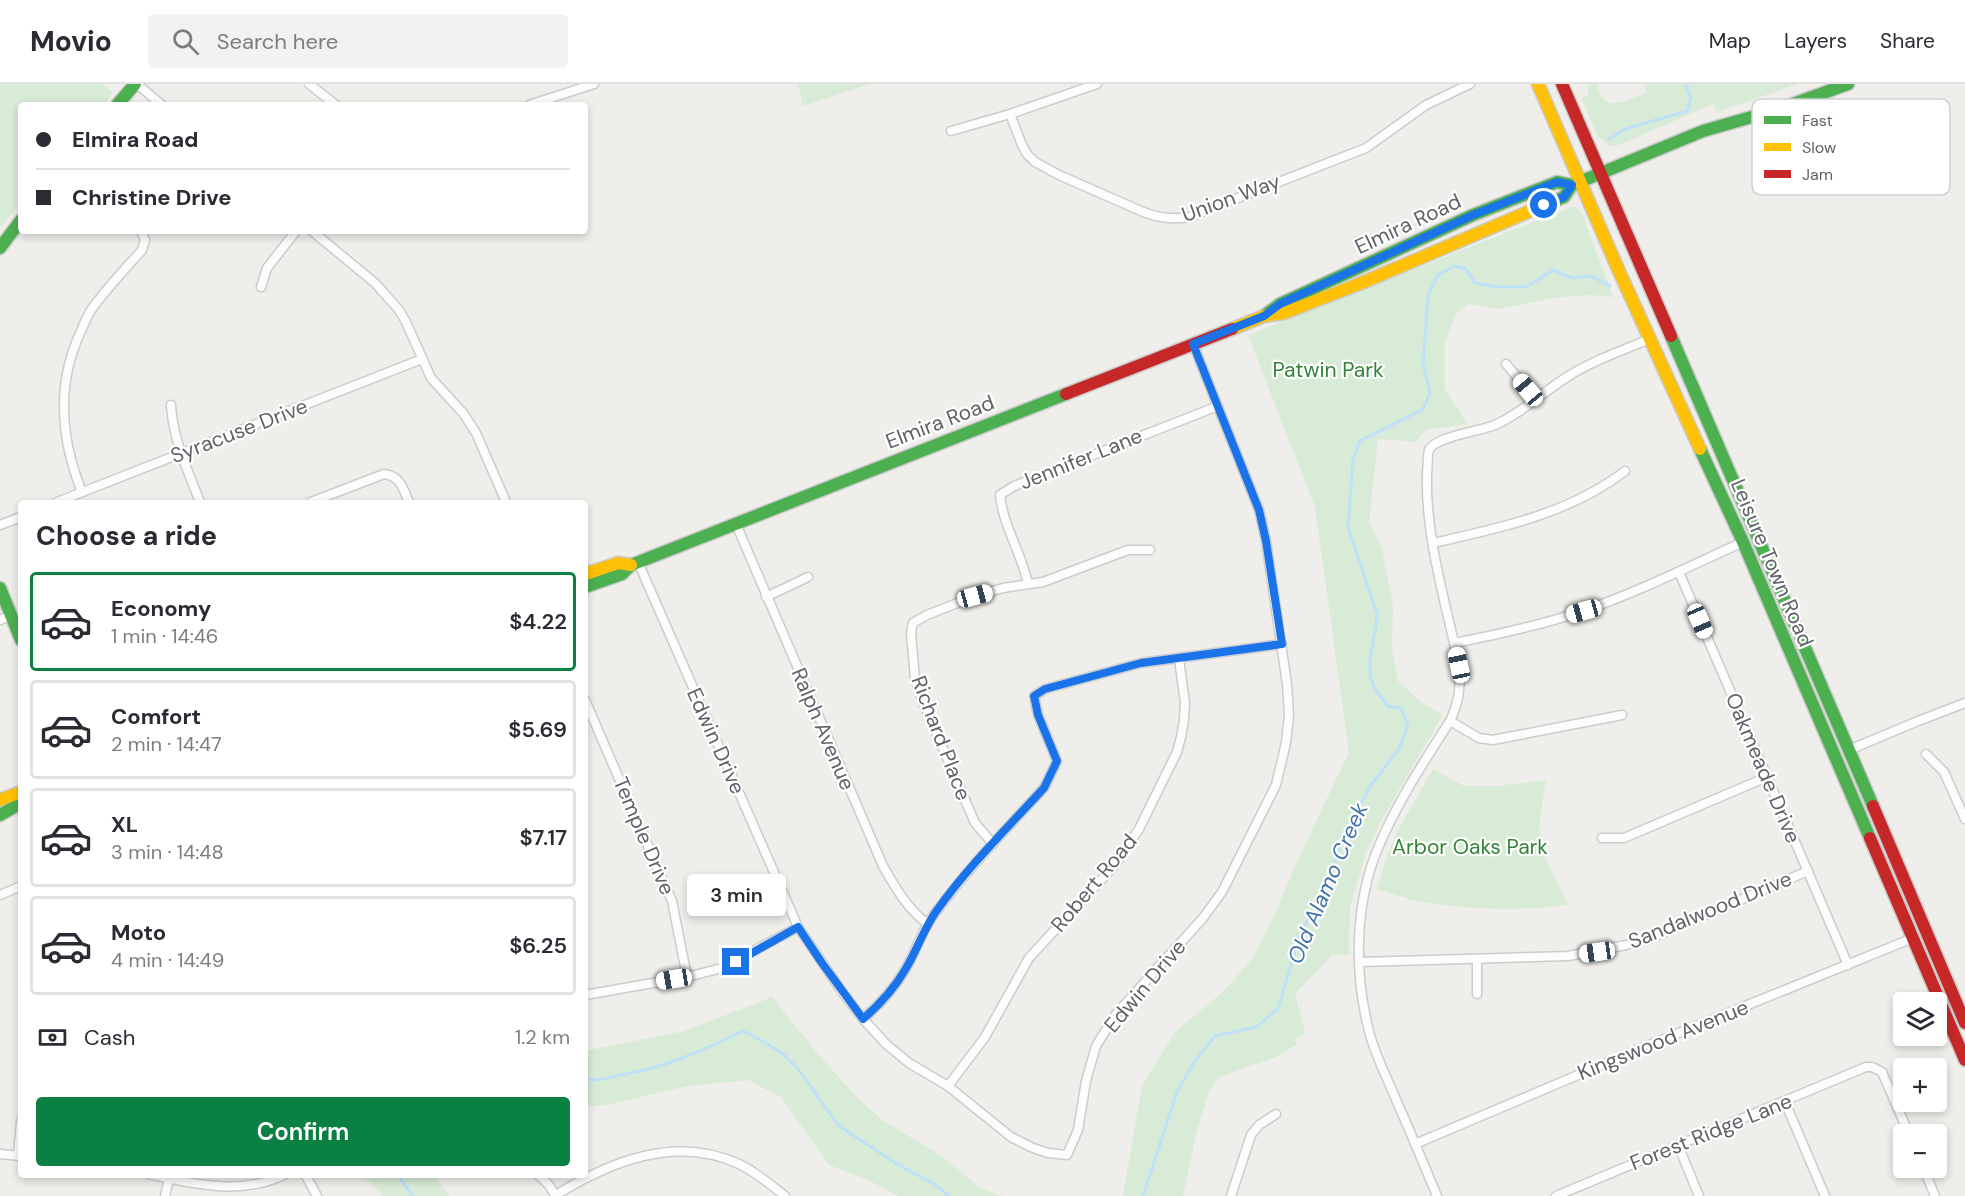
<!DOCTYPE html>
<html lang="en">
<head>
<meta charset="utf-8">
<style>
	:root { --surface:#fff; --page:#f2f2f3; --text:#2b2b33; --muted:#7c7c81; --line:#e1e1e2; --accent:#0b8043 }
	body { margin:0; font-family:"DM Sans",sans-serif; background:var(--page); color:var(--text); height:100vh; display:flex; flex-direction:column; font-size:22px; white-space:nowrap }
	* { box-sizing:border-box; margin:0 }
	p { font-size:20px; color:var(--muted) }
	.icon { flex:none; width:33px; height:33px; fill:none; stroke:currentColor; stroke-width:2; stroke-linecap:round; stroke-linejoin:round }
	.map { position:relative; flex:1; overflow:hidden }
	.drawer { position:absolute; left:18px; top:416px; width:570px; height:678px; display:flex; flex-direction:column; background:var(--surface); border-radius:6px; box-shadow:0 3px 9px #0003 }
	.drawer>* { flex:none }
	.banner { position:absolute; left:18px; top:18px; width:570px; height:132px; border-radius:6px; box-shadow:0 3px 9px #0003; display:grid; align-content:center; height:132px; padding:0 18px; background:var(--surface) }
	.tools { position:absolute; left:1893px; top:908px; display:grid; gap:12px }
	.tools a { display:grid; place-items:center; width:54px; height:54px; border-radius:6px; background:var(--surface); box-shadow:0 3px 9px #0003; font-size:30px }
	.end { position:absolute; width:27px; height:27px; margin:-14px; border:8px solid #1a73e8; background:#fff; box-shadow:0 0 0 3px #fff }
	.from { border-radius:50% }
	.bubble { position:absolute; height:42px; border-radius:6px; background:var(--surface); box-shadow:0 3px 9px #0003; font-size:20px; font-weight:600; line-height:42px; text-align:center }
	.car { position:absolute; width:18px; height:36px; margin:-18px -9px; border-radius:8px; box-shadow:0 0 4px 2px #0007; background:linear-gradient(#fff 24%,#345 0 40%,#fff 0 76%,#345 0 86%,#fff 0) }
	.banner b { display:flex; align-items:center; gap:21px; height:57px; font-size:22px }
	.banner b+b { border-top:2px solid var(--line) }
	.banner i { width:15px; height:15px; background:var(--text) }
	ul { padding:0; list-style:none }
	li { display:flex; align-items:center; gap:18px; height:99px; margin:0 12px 9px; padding:0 6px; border:3px solid var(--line); border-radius:6px }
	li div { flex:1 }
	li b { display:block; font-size:22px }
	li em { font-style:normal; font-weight:600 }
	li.on { border-color:var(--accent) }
	li>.icon { width:54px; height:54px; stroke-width:1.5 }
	h2 { padding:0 18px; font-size:27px; line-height:72px }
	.pay { display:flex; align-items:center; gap:15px; height:66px; padding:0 18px; font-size:22px }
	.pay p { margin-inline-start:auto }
	.cta { display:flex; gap:12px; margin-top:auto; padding:12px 18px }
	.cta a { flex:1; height:69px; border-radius:6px; background:var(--accent); color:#fff; font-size:24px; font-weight:600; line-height:69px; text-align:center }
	header { display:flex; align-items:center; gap:36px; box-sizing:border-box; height:84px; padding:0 30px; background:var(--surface); border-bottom:2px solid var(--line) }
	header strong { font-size:28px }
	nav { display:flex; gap:33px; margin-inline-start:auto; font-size:21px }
	.search { width:420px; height:54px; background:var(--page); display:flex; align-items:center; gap:15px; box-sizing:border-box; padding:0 21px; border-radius:6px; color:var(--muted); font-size:22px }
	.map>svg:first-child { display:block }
	.green { fill:#d8ebd6 }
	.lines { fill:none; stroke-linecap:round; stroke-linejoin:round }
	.stream { stroke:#bfe0f9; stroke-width:3 }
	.street-casing { stroke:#cbcccc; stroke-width:11 }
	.fast-casing { stroke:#cacacb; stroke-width:15 }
	.slow-casing { stroke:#cacacb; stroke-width:15 }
	.jam-casing { stroke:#cacacb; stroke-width:15 }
	.street { stroke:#fdfcfc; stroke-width:8 }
	.fast { stroke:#4caf50; stroke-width:12 }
	.slow { stroke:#ffc107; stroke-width:12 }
	.jam { stroke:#c62828; stroke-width:12 }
	.route { stroke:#1a73e8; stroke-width:8 }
	.labels { text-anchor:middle; stroke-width:4.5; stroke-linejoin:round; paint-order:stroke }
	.street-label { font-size:21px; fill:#5f6368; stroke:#fff }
	.park-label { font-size:21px; fill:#348238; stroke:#fff }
	.water-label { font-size:22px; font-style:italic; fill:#4174aa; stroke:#fff }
	.key { fill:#fff; stroke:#cfd0d2; stroke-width:1.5 }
	.key-label { font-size:16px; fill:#5f6368 }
</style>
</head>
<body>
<header>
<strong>Movio</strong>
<div class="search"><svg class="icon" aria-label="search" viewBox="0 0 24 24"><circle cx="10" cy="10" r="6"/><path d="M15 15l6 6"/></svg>Search here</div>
<nav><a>Map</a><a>Layers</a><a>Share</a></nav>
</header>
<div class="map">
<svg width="1965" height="1112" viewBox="0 0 1965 1112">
	<rect width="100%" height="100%" fill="#efeeea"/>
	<g class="green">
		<polygon points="0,0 102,0 113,9 103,21 21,21 21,119 0,144"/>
		<polygon points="798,0 870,0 803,22"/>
		<path d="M1594,0H1596C1598,4 1600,11 1603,14C1613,26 1636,13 1647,8L1644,2L1649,0H1798L1717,28L1713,20L1619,61L1609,62L1598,52L1581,14L1587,12L1589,2Z"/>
		<polygon points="1571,123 1578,124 1583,132 1613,213 1590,211 1559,213 1499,225 1468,220 1455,231 1445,258 1445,305 1467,340 1426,346 1416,358 1378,355 1369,438 1382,465 1393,521 1392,566 1398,597 1422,619 1443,631 1383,733 1367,766 1350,823 1349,871 1333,870 1295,910 1305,949 1297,953 1296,961 1278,972 1219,993 1208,1010 1196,1050 1183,1112 1123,1112 1142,1002 1176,947 1223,908 1252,875 1276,828 1295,782 1349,668 1315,423 1248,251"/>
		<path d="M1433,685L1464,702H1496L1546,696L1539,741L1543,770L1568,821C1519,827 1467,826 1418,817C1404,814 1391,809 1377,805L1386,774L1398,746Z"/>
		<polygon points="772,913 817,969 857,1013 882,1036 943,1073 980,1104 1002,1112 898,1112 874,1099 829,1081 781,1013 748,996 688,1002 607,1021 585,1023 585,967 685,947"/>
		<polygon points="362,1091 434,1091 450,1112 383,1112"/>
	</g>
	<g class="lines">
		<g class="stream">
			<polyline points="1609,55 1625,45 1687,27 1691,14 1685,0"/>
			<path d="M585,995C598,997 609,994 621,991C667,983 701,967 743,947L764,958L784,971L799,986L838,1041L897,1080L934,1100L949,1112"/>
			<polyline points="397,1090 413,1112"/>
			<path d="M1143,1112L1177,1008L1194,978L1215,952L1256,943L1278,925L1300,850L1323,808L1347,744L1371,701L1399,665L1408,641L1401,624L1388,622C1384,616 1377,609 1374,603C1363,580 1377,554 1377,530L1348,443L1353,375L1360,357L1423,325L1430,309L1423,280L1428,211L1438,191L1454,182L1466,185L1475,199L1497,203H1526L1553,186L1572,194L1591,192L1610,202"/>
		</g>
		<defs>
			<g id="street">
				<polyline points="137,0 162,21"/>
				<polyline points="309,0 336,21"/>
				<polyline points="529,21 594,0"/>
				<path d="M1010,30L1022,61L1027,70L1035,78L1059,91L1141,127C1157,134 1171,136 1189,133L1366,64L1426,21L1470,0"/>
				<polyline points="951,47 1010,30 1097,0"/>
				<polyline points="312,147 375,199 399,226 406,238 431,294 463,329 476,349 506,418"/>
				<polyline points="261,203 267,184 296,147"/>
				<polyline points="1506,280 1536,315"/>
				<path d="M171,321C173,356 188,387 200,418"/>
				<path d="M82,408C61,356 56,300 81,247C84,240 87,233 91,226C106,205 125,185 142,166L145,156L141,147"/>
				<polyline points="57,418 422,275"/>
				<path d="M311,418L384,390C401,392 403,405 409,418"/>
				<path d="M736,440L883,782C895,803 908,826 928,840"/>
				<polyline points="0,441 21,433"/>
				<path d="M1433,459C1500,444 1569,430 1625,387"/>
				<polyline points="638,478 798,843 843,909 863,935 887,961 909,979 948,1002 1011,1053 1033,1064 1048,1069 1067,1071 1078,1046 1086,997 1096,962 1116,930 1203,834 1222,808 1276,701 1286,659 1289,631 1287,600 1266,457 1259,426 1193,260"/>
				<polyline points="1679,488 1848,881"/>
				<path d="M1028,500C1022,470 1003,442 1000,411L1014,402L1218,322"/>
				<polyline points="766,513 808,493"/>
				<polyline points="0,536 11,531"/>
				<path d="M1455,559C1498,550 1542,541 1583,527C1638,508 1690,482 1743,458"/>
				<polyline points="585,616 672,817 687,893"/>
				<polyline points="1450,637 1479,654 1493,656 1622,631"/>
				<polyline points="1849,666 1918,637 1965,619"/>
				<polyline points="1926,670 1944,688 1965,735"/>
				<polyline points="1602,754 1624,754 1767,693"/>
				<polyline points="993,760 975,739 923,618 915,595 911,549 913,539 927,531 975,512 1003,504 1043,498 1128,466 1150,466"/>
				<polyline points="0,811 21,802"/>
				<polyline points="1477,876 1477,910"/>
				<polyline points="1360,878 1568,872 1626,861 1656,852 1808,787"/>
				<polyline points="585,911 687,893 722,884 798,843"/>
				<path d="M863,935C879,921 894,905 905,886C915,869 921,849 932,833C966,787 1005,746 1044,704L1057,677L1038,631L1034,612L1045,605L1141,579L1282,560"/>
				<polyline points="948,1002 985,953 1029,874 1114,782 1139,745 1177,668 1181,653 1184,636 1185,619 1179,575"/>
				<polyline points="1785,1018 1825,1112"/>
				<polyline points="1415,1060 1649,961 1913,854"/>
				<polyline points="1678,1061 1699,1112"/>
				<polyline points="0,1070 20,1072"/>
				<polyline points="18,1072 21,1037"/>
				<polyline points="1923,1083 1935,1112"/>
				<path d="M148,1090C194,1100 242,1112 286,1090"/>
				<polyline points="305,1090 317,1112"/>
				<polyline points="537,1090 548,1100 556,1112"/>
				<path d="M556,1111C611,1077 676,1051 739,1080C756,1088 771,1101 785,1112"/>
				<polyline points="165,1112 169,1095"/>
				<polyline points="1231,1112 1251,1051 1259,1041 1276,1030"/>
				<path d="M1437,1112C1423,1078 1409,1045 1394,1011C1385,989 1373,967 1368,943C1354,886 1355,819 1378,764C1395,722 1425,676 1450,637C1459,618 1461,603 1459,581C1446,519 1425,454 1427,389C1428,382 1427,373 1429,366C1434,353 1481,347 1495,341C1522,329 1543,308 1567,293C1592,277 1623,266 1650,255"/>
				<polyline points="1556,1112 1866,983 1872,983 1882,988 1909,1050"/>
			</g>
			<g id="fast">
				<polyline points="117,21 135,0"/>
				<polyline points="1542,122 1564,113 1572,101 1703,47 1776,26 1848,0"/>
				<polyline points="0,164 21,136"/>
				<polyline points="1265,231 1280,220 1473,131 1557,98 1572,101"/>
				<polyline points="1671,252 1873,722"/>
				<polyline points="1700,365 1743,458 1870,754"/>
				<polyline points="585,503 622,490 631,481 1066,310"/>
				<polyline points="0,504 21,556"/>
				<polyline points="0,731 21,719"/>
			</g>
			<g id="slow">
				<polyline points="1538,0 1618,185 1700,365"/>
				<polyline points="1232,245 1264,232 1284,229 1364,198 1542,122"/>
				<polyline points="585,490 618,479 631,481"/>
				<polyline points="0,716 21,708"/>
			</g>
			<g id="jam">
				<polyline points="1562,0 1671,252"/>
				<polyline points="1066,310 1232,245"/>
				<polyline points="1873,722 1965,939"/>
				<polyline points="1870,754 1965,976"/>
			</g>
		</defs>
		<use href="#street" class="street-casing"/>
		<use href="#fast" class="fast-casing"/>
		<use href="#slow" class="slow-casing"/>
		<use href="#jam" class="jam-casing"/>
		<use href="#street" class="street"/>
		<use href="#fast" class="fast"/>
		<use href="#slow" class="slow"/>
		<use href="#jam" class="jam"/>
	</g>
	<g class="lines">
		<path class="route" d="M736,878L798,843L822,879L863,935C879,921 894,905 905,886C916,868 923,847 935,829C967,784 1006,745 1044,704L1057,677L1038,631L1034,612L1045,605L1141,579L1282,560L1266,457L1259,426L1193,260L1264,232L1280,220L1473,131L1557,98L1572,101L1564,113L1544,121"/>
	</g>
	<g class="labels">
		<g class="street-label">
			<text transform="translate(1231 114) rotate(-20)" y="7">Union Way</text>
			<text transform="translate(1408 140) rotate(-25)" y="7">Elmira Road</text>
			<text transform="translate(940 338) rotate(-21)" y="7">Elmira Road</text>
			<text transform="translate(239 347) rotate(-21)" y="7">Syracuse Drive</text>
			<text transform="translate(1081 375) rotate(-22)" y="7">Jennifer Lane</text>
			<text transform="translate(1772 479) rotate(67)" y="7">Leisure Town Road</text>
			<text transform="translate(823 645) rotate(67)" y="7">Ralph Avenue</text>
			<text transform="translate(941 654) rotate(69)" y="7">Richard Place</text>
			<text transform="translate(716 657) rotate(66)" y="7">Edwin Drive</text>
			<text transform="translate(1763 684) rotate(67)" y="7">Oakmeade Drive</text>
			<text transform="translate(644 752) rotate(67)" y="7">Temple Drive</text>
			<text transform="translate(1094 799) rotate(-50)" y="7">Robert Road</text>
			<text transform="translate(1710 826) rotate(-22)" y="7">Sandalwood Drive</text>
			<text transform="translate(1145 902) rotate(-50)" y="7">Edwin Drive</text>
			<text transform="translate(1663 956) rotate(-22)" y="7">Kingswood Avenue</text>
			<text transform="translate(1711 1048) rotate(-22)" y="7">Forest Ridge Lane</text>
		</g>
		<g class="park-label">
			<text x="1328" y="293">Patwin Park</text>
			<text x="1470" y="770">Arbor Oaks Park</text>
		</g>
		<g class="water-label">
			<text transform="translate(1327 799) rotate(-67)" y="8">Old Alamo Creek</text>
		</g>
	</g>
	<rect x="1752" y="15" width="198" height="96" rx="9" class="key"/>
	<rect x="1764" y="32" width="27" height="8" fill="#4caf50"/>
	<rect x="1764" y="59" width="27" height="8" fill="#ffc107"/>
	<rect x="1764" y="86" width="27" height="8" fill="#c62828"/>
	<g class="key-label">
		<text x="1802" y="42">Fast</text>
		<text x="1802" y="69">Slow</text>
		<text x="1802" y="96">Jam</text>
	</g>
</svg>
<div class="tools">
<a><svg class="icon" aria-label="layers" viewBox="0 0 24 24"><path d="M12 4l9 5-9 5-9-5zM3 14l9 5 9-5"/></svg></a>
<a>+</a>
<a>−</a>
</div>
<i class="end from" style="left:1544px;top:121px"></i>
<i class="end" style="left:736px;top:878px"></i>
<div class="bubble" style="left:687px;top:790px;width:99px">3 min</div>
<i class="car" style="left:1528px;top:306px;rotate:320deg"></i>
<i class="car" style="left:975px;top:512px;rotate:75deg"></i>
<i class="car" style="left:1584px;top:527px;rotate:254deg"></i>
<i class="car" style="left:1700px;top:537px;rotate:157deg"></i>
<i class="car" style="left:1459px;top:581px;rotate:348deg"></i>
<i class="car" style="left:1597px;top:868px;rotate:262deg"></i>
<i class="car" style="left:674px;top:895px;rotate:261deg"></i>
<div class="banner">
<b><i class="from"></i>Elmira Road</b>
<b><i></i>Christine Drive</b>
</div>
<section class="drawer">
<h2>Choose a ride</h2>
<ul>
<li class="on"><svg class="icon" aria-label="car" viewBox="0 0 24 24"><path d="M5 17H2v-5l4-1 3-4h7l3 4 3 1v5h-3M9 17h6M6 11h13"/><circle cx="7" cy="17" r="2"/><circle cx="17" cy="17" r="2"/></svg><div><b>Economy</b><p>1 min · 14:46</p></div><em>$4.22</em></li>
<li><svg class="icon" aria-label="car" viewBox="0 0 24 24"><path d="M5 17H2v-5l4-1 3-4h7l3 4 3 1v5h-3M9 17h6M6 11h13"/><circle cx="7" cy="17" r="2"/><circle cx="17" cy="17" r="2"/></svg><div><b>Comfort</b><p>2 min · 14:47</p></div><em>$5.69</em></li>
<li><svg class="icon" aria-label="car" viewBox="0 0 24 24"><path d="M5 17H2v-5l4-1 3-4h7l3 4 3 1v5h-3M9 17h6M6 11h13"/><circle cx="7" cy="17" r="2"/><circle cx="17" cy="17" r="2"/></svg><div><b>XL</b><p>3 min · 14:48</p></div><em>$7.17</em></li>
<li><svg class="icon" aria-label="car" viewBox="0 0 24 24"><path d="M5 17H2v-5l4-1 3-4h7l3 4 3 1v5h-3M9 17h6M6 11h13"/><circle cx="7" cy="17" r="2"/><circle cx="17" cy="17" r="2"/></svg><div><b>Moto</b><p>4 min · 14:49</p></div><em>$6.25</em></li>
</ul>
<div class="pay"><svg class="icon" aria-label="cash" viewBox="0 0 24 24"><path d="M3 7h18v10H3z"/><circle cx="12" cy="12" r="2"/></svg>Cash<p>1.2 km</p></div>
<div class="cta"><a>Confirm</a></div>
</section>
</div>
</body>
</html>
